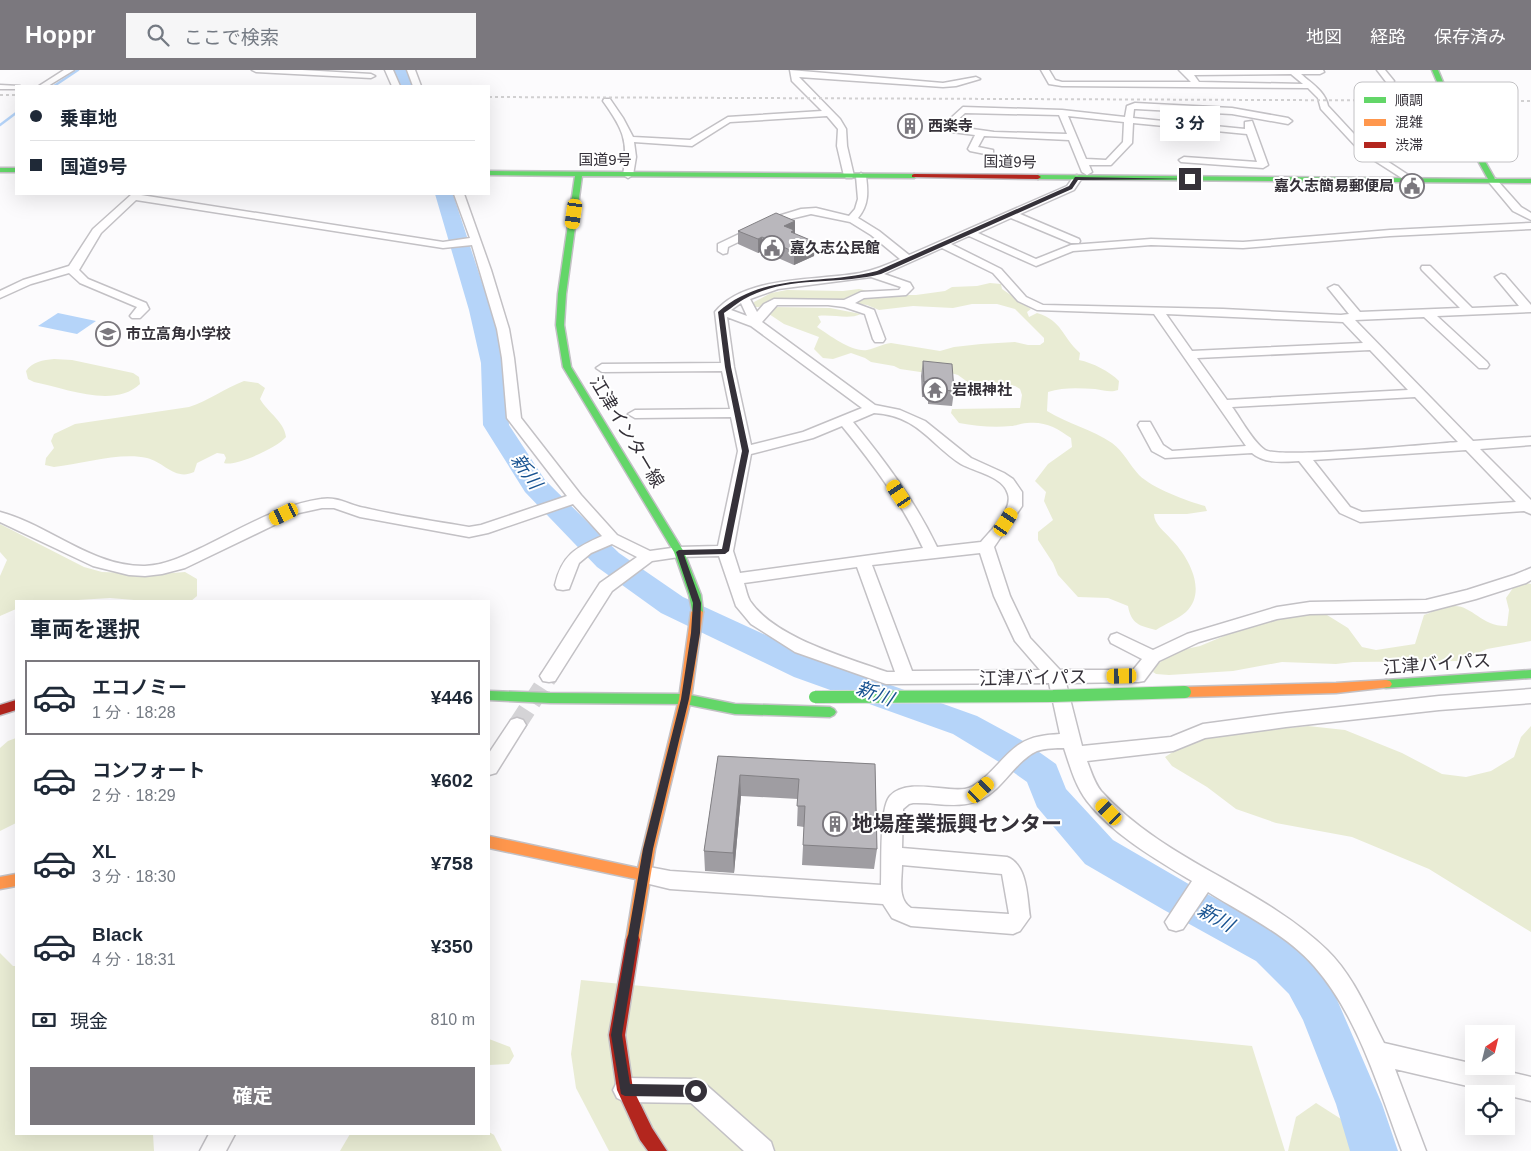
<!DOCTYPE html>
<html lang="ja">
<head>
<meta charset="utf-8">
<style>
	:root { --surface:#fff; --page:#f6f6f7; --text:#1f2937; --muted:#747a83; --line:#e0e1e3; --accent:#7b787e }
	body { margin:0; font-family:Arial,"Noto Sans JP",sans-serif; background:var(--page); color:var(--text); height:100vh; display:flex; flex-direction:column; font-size:19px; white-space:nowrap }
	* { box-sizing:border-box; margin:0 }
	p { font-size:16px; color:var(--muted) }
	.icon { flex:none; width:28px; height:28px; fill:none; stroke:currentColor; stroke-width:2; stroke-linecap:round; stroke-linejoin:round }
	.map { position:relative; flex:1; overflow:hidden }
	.panel { position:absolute; left:15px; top:530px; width:475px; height:535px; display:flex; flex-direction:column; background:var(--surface); border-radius:0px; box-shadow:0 5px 20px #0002 }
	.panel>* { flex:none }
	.banner { position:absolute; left:15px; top:15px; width:475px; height:110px; border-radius:0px; box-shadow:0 5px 20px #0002; display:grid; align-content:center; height:110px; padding:0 15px; background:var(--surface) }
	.needle { width:32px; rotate:35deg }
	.tools { position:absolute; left:1465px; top:955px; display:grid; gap:10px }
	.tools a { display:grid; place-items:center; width:50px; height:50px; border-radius:0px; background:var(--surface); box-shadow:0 5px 20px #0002; font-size:25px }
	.end { position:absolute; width:22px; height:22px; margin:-11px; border:6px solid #353139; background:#fff; box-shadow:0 0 0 2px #fff }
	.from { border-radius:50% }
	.bubble { position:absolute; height:35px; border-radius:0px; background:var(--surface); box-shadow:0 5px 20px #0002; font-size:16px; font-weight:700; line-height:35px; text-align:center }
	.car { position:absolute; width:15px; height:30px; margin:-15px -8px; border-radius:6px; box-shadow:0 0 4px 1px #0007; background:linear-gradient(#f5c518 24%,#345 0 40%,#f5c518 0 76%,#345 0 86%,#f5c518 0) }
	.banner b { display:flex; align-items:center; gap:18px; height:48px; font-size:19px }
	.banner b+b { border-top:1px solid var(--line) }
	.banner i { width:12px; height:12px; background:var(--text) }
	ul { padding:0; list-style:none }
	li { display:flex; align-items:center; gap:15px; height:75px; margin:0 10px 8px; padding:0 5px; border:2px solid transparent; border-radius:0px }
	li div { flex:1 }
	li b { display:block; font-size:19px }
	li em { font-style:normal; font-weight:700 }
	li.current { border-color:var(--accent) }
	li>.icon { width:45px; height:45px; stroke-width:1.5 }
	h2 { padding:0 15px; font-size:22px; line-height:60px }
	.pay { display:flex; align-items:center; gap:12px; height:55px; padding:0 15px; font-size:19px }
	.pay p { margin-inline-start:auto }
	.cta { display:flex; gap:10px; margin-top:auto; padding:10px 15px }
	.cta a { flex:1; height:58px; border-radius:0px; background:var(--accent); color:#fff; font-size:20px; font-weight:700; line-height:58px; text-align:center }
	header { display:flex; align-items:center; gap:30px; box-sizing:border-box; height:70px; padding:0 25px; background:var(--accent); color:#fff }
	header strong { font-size:24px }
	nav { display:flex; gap:28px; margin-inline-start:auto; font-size:18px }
	.search { width:350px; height:45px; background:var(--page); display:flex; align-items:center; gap:12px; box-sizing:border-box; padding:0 18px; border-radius:0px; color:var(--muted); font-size:19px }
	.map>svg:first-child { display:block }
	.green { fill:#e9ecd4 }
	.water { fill:#b5d4f9 }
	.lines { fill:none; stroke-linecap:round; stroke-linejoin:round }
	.stream { stroke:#b5d4f9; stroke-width:2.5 }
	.river { fill:#b5d4f9; fill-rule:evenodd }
	.street-tunnel { stroke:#d4d3d6; stroke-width:18; stroke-dasharray:18 9; stroke-linecap:butt }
	.street-casing { stroke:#c3c1c5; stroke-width:3 }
	.fast-casing { stroke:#c3c1c5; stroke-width:3 }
	.slow-casing { stroke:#c3c1c5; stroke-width:3 }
	.jam-casing { stroke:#c3c1c5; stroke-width:3 }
	.street { fill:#fffeff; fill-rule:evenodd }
	.fast { fill:#63d668; fill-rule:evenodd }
	.slow { fill:#ff974d; fill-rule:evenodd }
	.jam { fill:#b3261e; fill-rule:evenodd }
	.rail { stroke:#d1d0d1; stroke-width:2; stroke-dasharray:3 3; stroke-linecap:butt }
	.fast-bridge-casing { stroke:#dad8db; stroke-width:14; stroke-linecap:butt }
	.fast-bridge { stroke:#63d668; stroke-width:12 }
	.wall { fill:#9f9da2 }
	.shaded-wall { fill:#828084 }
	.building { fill:#b9b7bc; stroke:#828084 }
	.route { fill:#353139 }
	.labels { text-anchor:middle; stroke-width:4; stroke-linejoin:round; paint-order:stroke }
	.far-poi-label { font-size:15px; font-weight:bold; fill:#353139; stroke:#fff; text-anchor:start }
	.far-street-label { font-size:15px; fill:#353139; stroke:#fff }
	.street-label { font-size:18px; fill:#353139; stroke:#fff }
	.water-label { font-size:19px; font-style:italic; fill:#185391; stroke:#fff }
	.near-poi-label { font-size:21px; font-weight:bold; fill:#353139; stroke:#fff; text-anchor:start }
	.key { fill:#fff; stroke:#c2c1c4; stroke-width:1 }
	.key-label { font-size:14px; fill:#353139 }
</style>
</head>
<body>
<header>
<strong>Hoppr</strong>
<div class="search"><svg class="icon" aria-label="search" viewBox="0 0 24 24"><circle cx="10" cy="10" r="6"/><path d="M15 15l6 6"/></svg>ここで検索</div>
<nav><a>地図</a><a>経路</a><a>保存済み</a></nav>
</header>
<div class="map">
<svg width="1531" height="1081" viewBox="0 0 1531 1081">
	<rect width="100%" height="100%" fill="#fcfbfd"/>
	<g class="green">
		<path d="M990,213L1001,214L1002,219L1031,239L1027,242L1029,247L1037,243C1063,251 1061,266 1080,283L1079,290C1093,293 1109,301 1119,311L1118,320C1110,323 1104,320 1095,319C1079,318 1063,317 1048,322L1047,341C1068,354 1092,359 1112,373C1124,382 1129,394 1139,405C1152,418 1187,431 1205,436L1207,441L1187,444H1154C1154,454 1165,462 1171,469C1188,486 1208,521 1186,542C1178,549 1165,554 1156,560C1140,556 1131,554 1128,536L1108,528L1078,527L1058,505L1053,493L1038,470V462L1053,450L1044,431L1046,422L1035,411L1048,394L1072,377L1071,368C1057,358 1045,351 1027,353C1022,353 1016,356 1011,356C994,358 976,356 959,353L951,343L952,339L1020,338L1022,325L1020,319L1015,316L988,311L969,313L958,305L944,301L927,303L900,299L894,296L871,292L865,288L851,283L833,289L823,288L814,279L819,267L784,254L769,244L775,237L830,238L861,244C849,250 833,244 818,246L821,252L817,257C831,266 851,282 867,280C876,278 882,274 891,273L940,281L954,277L981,274L1015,272L1028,275H1040L1044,272V268L1015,239L997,234H972L953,238L913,236L879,240L867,235L828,230L783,228L773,229L759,237H753L754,232L771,223L787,220L843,221L859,219L886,225H916L945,221L952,217L977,216Z"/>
		<path d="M54,289L72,290L133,303L139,307L140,314C114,339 65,318 34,312L28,309L26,301C32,292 43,290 54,289Z"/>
		<path d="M244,311L258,313L265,318L260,329C268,343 284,351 286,367C278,377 236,397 224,393L226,388L224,384L217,383L197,393L194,402C175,411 164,392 147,388C120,382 82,394 54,397L45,395L46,388L54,378L51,371L54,364L75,354L189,337C208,331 225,318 244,311Z"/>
		<polygon points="0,454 84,497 102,502 160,504 185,502 197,509 197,526 191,531 146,531 110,528 62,531 16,531 16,539 0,546 0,506 7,490 0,482"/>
		<path d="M1527,513L1531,514V571L1487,579L1460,591L1353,592L1336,594L1282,592L1233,601L1169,605L1156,604L1153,602L1157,595L1172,582L1200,576L1241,559L1286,545L1308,541L1327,545L1348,558L1362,577L1376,580L1415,574L1424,545C1434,541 1444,535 1455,536C1472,536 1483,557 1507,556L1509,540L1506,528L1513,518Z"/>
		<path d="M1308,656L1345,660L1402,683L1442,704L1466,707L1491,701L1514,687L1521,667L1531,656V862L1429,799L1352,767L1276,753L1236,739L1207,717L1172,696L1165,687C1206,659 1260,661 1308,656Z"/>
		<polygon points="16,668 16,753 0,761 0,678 8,671"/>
		<polygon points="0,883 13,896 16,896 16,1064 153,1064 154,1081 0,1081"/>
		<polygon points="581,910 1252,976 1285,1081 609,1081 576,1018 571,984"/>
		<polygon points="489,969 510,977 514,986 509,994 489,995"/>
		<polygon points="1316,1033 1352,1056 1363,1081 1288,1081 1296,1047"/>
		<polygon points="489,1062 494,1065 502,1081 340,1081 350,1064 489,1064"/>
	</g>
	<polygon class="water" points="58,243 96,251 77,264 38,256"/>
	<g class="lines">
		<g class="stream">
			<polyline points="54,16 78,0"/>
			<polyline points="0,55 16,43"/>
		</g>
		<g class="river">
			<polygon points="391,0 407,0 414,16 398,16"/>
			<polygon points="435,124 453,124 491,240 505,293 509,355 545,410 619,483 683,527 818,589 977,646 1025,672 1056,694 1066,719 1113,770 1192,816 1286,865 1319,896 1335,925 1382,1034 1398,1081 1350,1081 1336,1034 1303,950 1289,924 1256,891 1164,840 1085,794 1037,737 1027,712 999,692 953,664 794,607 661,543 597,497 525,422 483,355 481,293 469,240"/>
		</g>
		<polyline class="street-tunnel" points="517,655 549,606"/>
		<defs>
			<g id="street">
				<polygon points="64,0 74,0 48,16 39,16"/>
				<polygon points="252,0 302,0 371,4 375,6 371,8 256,2"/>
				<polygon points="385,0 393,0 400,16 392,16"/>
				<polygon points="407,0 415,0 421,16 413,16"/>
				<path d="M790,0L943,13L976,7L980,9L956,16L943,17L799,7L840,49L846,59L847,76L854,106L852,108H846L844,106L837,76L838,59L827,46L730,52L692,76L634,72L636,87L633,105L628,108L623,105C629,71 623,59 603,31L604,29H610L623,48L633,67L690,70L728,47L822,41L792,11Z"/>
				<path d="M1041,0H1049L1055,10L1062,12H1191L1179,0H1323L1324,2L1320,4H1301C1312,14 1325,21 1328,36L1367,78L1416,110L1411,113L1408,112L1361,82L1321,39L1318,28L1308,18L1062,16L1049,14ZM1291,4L1303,14L1199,12L1194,5Z"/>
				<polygon points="1377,0 1385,0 1394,11 1393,13 1387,13"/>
				<polygon points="0,15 20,16 16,16 16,19 0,19"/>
				<path d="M1135,33L1232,38L1288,48L1292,51L1288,54L1232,44L1136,39H1134L1133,48L1245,59V52L1252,51L1268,95L1263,98L1181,92L1179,90L1184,87L1257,92L1247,64L1133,53L1132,73L1111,95H1089L1092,102L1087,105L1082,102L1069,70L984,66L978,77L993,80V84L990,85L970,81L968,79L975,65L944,61L940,58L963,37L1062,40L1125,47L1127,36ZM965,43L1059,45L1067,64L994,62L951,56ZM1068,46L1124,52L1123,72L1106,90L1086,89Z"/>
				<path d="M861,103L866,106C868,122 869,135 858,148L879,161L909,185L1067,116L1074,106L1077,105L1082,108L1074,120L1020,144L1079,169L1080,171L1079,173H1071L1011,148L978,163L1036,189L1071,175L1151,169L1243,172L1390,160L1531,153V159L1390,166L1243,178L1151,175L1073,181L1036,196L969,166L951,174L1001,199L1026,227L1043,235L1223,239L1341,245L1349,244L1328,218L1334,215L1338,216L1360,242L1460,238L1422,200L1421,198L1422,196H1430L1472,238L1519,236L1495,207L1501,204L1505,205L1531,235V242L1437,246L1487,292L1489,295L1487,298H1479L1424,247L1355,250L1473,371L1531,367V375L1480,379L1531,430V444L1524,441L1360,452L1340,443L1299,391C1283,392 1265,394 1252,383L1165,388L1152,381L1138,355L1140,352H1150L1163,375L1172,381L1246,376L1154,244L1037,240L1018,231L993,203L942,178L884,204L910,213L913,218L906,225L864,228L855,233L874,240L885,269L883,272H875L873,269L865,244L844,237L828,235H777L762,252L875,335L900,340L925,351L971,388L1004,403L1013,409L1022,422V436L994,477L1010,526L1030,568L1060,600H1133L1142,589L1111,573L1109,569L1111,565L1117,563L1153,580L1187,564L1277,537L1310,532L1426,530L1467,520L1514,505L1531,498V510L1526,513L1476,529L1426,542L1310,544L1277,549L1199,572L1159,591L1144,611L1138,612L1066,613L1082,676L1171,667L1203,654L1286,643L1439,626L1531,619V633L1439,640L1286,657L1205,668L1173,681L1087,691C1091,701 1094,712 1101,721C1164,791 1261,816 1327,880C1353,905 1368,942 1384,973L1474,994V996H1484L1531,1007V1031L1395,999L1426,1081H1402C1379,1019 1358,946 1314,896C1286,864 1243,844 1208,822L1183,859L1176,861L1169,859L1165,852L1192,811C1157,790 1112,764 1087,731C1075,715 1070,696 1064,678C1056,678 1046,678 1037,681C1015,691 1004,718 982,729C960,740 937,732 913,733L909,734L903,739L902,778L1007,787C1028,795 1027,828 1030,847L1020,861L1013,864L911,856L892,848L883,834L670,819L637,811L634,805L637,799L644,796L670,801L881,815C882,796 879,738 890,726C907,708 944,722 965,719C984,716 1003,684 1020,674C1032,666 1046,665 1060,664L1049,613L886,614L795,582L751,554L736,536L719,486L679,487L652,491L612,521L555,611L549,612L543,611L540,606L600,513L637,487L612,474L591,483L579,493L569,519L563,520L557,519L555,515C562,485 575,478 602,466L573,434L488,463L469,467L360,447L334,438H322L299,443L185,498L162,504L145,506L129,505L93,496L0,452V442C49,455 92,497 145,496C167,495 186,485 205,476C242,458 280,435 321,429C337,426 349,435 365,438C399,446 434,451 469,457L481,455L567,426L507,348L502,288L497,259L472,175L443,178L136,130L101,163L79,200L88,209L146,233L149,239L140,248H132L130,246L137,237L80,213L69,203L31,214L0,228V221L23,210L69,196L93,159L132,124H142L141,125L443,172L470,168L454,124H464L491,200L509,259L514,288L521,348L581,425L617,465L650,481L679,477L718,476L738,381L731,347L635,348L628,344L635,340L730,339L722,301L602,302L596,298L602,294L721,293L715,242C745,205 818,211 860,203C874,200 887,195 900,189L871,165L850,152L811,144L782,151L728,177L727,183L723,184L718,181V174L775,147L801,139L816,138L849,146L855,139L858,129L856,106ZM871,207L901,217L899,220L861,222L844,230L774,229L764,234L757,242L750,229L778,219ZM741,233L747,246L731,240ZM1166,244L1343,252L1363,273L1192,281ZM727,247L751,256L862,338L803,362L751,375L734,297ZM1370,280L1408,320L1227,330L1197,288ZM1415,327L1458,372C1431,374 1279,389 1265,380C1253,372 1241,349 1232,337ZM874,343C917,345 930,374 961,394C975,402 1003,406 1008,424C1013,440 991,460 981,472L937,477C915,431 885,391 853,352ZM842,356C873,394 902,433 923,478L740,503L733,481L751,384L813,368ZM1466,380L1516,432L1362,442L1350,437L1313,390ZM980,483L994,526L1015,571L1040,600L912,601L872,495ZM857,497L895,602H887C846,587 775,568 750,531C747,526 746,519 744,513ZM902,795L1002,804L1009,844L911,838C897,829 902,810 902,795Z"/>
				<polygon points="1493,108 1496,109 1521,137 1531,143 1531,150 1513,141 1488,111"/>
				<polygon points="517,648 523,650 526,655 496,703 489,705 489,683 511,650"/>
				<polygon points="625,1008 696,1009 704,1013 771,1072 774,1081 744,1081 691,1033 625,1032 617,1028 613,1020 617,1012"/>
				<polygon points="209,1064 235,1064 226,1081 200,1081"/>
			</g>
			<g id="fast">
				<polygon points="1432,0 1438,0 1451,31 1495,109 1531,109 1531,113 1038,109 1035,107 1038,105 1488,109 1445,31"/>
				<rect x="0" y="98" width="16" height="4"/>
				<polygon points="489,101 914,104 917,106 914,108 582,106 566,224 564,255 571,297 684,482 701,525 703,542 701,545 693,545 689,525 674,482 563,297 556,255 558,224 575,106 489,105"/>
				<polygon points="1531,600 1531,608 1386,618 1382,617 1380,614 1382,611 1386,610"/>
				<polygon points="489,621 550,623 685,624 735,634 830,637 834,639 836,642 834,645 830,647 735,644 685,634 550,633 489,630"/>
			</g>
			<g id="slow">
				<polygon points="697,538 703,542 691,629 655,779 640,870 638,875 633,877 628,875 626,870 636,809 489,778 489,766 638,798 679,629 691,542"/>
				<polygon points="1386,610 1390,611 1392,614 1390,617 1336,623 1185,627 1181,625 1179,622 1181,619 1185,617 1336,613"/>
				<polygon points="16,804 16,816 0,819 0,807"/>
			</g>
			<g id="jam">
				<polygon points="914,104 1038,105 1041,107 1038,109 912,107 912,105"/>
				<polygon points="16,630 16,640 0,645 0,635"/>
				<polygon points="633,863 638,865 640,870 625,965 633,1019 652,1058 667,1081 648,1081 640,1070 617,1020 609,965 626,870 628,865"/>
			</g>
		</defs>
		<use href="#street" class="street-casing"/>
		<use href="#fast" class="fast-casing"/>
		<use href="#slow" class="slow-casing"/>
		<use href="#jam" class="jam-casing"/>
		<use href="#street" class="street"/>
		<use href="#fast" class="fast"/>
		<use href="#slow" class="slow"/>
		<use href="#jam" class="jam"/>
		<g class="rail">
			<polyline points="0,25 16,25"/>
			<polyline points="489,27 1531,31"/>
		</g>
		<defs>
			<polyline id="fast-bridge" points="815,627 1053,626 1185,622"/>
		</defs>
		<use href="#fast-bridge" class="fast-bridge-casing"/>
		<use href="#fast-bridge" class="fast-bridge"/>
	</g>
	<g class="wall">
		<polygon points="795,151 795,164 815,172 814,186 794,195 762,181 758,183 738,174 738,161"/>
		<polygon points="923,291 954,321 952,336 928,334 928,327 922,327 921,306"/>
		<polygon points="718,686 875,694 877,779 874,799 802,795 804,757 797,756 798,729 741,726 734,803 705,801 704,781"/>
	</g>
	<g class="shaded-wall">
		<polygon points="795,151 795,165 784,156"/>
		<polygon points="762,167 762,181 758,183 758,169"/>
		<polygon points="815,172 814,186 794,195 794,182"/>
		<polygon points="740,705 741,726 734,803 733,783"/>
	</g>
	<g class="building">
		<polygon points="776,143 795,151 784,156 794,160 791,162 815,172 794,182 762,167 758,169 738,161"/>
		<polygon points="923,291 952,294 954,321 930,319 929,312 924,312"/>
		<polygon points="718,686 875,694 877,779 803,775 805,736 797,736 799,709 740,705 733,783 704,781"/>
	</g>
	<path class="route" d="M1075,107L1193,109L1078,110L1072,119L881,204C839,215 790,206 750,226C741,230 733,237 724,243L731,297L749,381L729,481L725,484L684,485L701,533L700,563L689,629L653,779L622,965L630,1014L696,1015L700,1017L702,1021L700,1026L696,1027L625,1026L621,1024L611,965L643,779L681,629L691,563L693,533L676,482L679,480L722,479L742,381L725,297L718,242C765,201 822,216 877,201L1069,116Z"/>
	<defs>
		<symbol id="building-ring" viewBox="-11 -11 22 22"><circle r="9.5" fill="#fff" stroke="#7b787e" stroke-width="1.5"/><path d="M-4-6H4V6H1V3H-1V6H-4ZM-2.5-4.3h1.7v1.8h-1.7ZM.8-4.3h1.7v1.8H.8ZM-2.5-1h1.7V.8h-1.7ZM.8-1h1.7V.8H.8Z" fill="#7b787e"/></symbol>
		<symbol id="civic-ring" viewBox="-11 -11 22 22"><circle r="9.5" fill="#fff" stroke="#7b787e" stroke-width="1.5"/><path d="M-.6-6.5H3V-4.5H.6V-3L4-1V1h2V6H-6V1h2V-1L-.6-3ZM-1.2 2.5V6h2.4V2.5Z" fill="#7b787e"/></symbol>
		<symbol id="school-ring" viewBox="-11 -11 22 22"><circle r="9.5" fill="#fff" stroke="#7b787e" stroke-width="1.5"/><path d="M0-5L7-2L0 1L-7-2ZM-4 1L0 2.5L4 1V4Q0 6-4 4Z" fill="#7b787e"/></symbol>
		<symbol id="temple-ring" viewBox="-11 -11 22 22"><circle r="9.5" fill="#fff" stroke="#7b787e" stroke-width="1.5"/><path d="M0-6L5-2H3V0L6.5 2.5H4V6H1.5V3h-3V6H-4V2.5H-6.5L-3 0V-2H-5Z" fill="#7b787e"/></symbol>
	</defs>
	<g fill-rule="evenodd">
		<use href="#building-ring" x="896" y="42" width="28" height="28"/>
		<use href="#civic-ring" x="1398" y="102" width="28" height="28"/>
		<use href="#civic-ring" x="758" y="164" width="28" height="28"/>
		<use href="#school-ring" x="94" y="250" width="28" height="28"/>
		<use href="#temple-ring" x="921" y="306" width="28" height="28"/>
		<use href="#building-ring" x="821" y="740" width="28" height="28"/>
	</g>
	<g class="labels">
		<g class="far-poi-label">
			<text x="928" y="61">西楽寺</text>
			<text x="1394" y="121" text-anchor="end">嘉久志簡易郵便局</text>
			<text x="790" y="183">嘉久志公民館</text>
			<text x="126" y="269">市立高角小学校</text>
			<text x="952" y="325">岩根神社</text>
		</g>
		<g class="far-street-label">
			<text x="605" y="95">国道9号</text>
			<text transform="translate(1010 92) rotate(1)" y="5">国道9号</text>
		</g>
		<g class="street-label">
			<text transform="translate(627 362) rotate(59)" y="6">江津インター線</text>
			<text transform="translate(1437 594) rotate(-4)" y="6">江津バイパス</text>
			<text transform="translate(1033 608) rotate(-1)" y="6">江津バイパス</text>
		</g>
		<g class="water-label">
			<text transform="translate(527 401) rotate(55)" y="7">新川</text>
			<text transform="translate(875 623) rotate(20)" y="7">新川</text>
			<text transform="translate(1216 847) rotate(29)" y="7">新川</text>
		</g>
		<g class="near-poi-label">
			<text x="852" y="761">地場産業振興センター</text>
		</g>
	</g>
	<rect x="1354" y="12" width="164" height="80" rx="8" class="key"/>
	<rect x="1364" y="27" width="22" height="6" fill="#63d668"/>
	<rect x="1364" y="49" width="22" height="7" fill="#ff974d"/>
	<rect x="1364" y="72" width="22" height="6" fill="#b3261e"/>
	<g class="key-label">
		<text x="1395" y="35">順調</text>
		<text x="1395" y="57">混雑</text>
		<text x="1395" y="80">渋滞</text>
	</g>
</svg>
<div class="tools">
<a><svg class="needle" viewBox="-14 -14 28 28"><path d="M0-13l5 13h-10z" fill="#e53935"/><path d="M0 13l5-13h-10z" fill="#747a83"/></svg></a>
<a><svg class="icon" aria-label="locate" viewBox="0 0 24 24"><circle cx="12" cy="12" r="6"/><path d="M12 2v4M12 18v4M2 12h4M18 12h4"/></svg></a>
</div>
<i class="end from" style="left:696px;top:1021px"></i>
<i class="end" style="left:1190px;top:109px"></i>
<div class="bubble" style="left:1160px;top:36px;width:60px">3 分</div>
<i class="car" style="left:574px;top:144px;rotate:188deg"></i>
<i class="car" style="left:899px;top:424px;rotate:326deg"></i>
<i class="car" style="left:284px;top:444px;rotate:244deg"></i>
<i class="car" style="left:1006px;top:452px;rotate:33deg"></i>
<i class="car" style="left:1122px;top:606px;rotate:269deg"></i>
<i class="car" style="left:981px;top:720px;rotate:47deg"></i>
<i class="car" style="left:1109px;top:742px;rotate:316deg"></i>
<div class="banner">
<b><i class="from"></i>乗車地</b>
<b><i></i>国道9号</b>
</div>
<section class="panel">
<h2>車両を選択</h2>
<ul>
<li class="current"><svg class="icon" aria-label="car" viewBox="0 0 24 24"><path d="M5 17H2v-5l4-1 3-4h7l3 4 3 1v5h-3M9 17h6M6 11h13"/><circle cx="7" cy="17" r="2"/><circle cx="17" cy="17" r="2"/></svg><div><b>エコノミー</b><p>1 分 · 18:28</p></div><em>¥446</em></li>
<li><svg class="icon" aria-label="car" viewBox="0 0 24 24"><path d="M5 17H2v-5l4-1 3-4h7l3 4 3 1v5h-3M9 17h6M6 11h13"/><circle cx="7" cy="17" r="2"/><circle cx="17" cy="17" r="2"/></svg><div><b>コンフォート</b><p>2 分 · 18:29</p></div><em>¥602</em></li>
<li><svg class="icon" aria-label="car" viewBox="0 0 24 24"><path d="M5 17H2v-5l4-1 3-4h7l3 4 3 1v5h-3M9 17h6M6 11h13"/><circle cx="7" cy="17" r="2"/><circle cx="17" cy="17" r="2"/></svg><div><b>XL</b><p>3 分 · 18:30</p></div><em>¥758</em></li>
<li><svg class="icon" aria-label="car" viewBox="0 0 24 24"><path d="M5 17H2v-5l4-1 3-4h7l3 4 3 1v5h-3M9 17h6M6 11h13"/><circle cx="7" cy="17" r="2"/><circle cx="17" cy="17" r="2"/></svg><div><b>Black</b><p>4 分 · 18:31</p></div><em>¥350</em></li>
</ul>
<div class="pay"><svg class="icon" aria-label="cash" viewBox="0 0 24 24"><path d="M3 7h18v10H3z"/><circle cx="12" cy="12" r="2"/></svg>現金<p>810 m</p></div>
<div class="cta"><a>確定</a></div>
</section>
</div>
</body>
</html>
